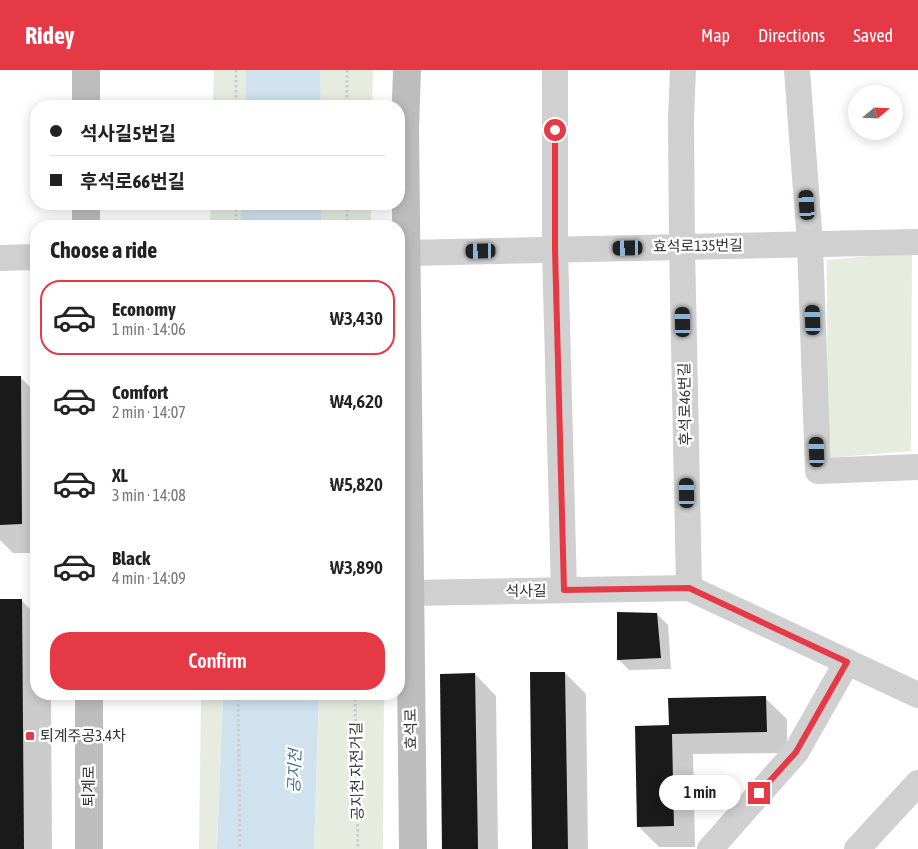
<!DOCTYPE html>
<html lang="en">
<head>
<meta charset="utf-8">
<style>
	:root { --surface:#fff; --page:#f2f2f2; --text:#222; --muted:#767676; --line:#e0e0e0; --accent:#e63946 }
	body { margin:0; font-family:"Asap Condensed","Noto Sans KR",sans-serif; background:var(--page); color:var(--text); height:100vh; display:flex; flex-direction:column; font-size:19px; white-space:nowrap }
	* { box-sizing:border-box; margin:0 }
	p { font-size:16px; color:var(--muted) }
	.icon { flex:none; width:28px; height:28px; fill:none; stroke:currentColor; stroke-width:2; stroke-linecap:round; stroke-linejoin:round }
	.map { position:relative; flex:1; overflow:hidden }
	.side { position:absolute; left:30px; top:150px; width:375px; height:480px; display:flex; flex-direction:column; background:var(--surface); border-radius:20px; box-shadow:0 2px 12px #0003 }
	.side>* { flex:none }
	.top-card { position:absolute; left:30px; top:30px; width:375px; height:110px; border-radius:20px; box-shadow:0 2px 12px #0003; display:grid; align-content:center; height:110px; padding:0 20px; background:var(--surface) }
	.needle { width:32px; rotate:71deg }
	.tools { position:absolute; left:848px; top:15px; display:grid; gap:10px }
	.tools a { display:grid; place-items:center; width:55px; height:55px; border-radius:50%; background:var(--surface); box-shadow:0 2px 12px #0003; font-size:25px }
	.end { position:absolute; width:22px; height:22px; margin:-11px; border:6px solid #e63946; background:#fff; box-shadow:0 0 0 2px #fff }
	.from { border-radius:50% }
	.bubble { position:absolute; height:35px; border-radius:18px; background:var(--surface); box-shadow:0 2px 12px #0003; font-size:16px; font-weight:600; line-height:35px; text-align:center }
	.car { position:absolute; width:15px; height:30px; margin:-15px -8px; border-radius:6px; box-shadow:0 0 4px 1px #0007; background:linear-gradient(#222 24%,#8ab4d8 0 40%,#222 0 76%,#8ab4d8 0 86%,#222 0) }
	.top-card b { display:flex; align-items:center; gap:18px; height:48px; font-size:19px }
	.top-card b+b { border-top:1px solid var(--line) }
	.top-card i { width:12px; height:12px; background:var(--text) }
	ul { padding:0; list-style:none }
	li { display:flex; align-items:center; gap:15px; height:75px; margin:0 10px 8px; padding:0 10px; border:2px solid transparent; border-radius:20px }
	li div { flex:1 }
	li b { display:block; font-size:19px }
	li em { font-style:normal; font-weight:600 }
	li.on { border-color:var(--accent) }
	li>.icon { width:45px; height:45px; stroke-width:1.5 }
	h2 { padding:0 20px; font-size:22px; line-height:60px }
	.cta { display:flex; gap:10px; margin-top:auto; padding:10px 20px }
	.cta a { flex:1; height:58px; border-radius:20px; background:var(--accent); color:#fff; font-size:20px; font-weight:600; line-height:58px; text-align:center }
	header { display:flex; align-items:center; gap:30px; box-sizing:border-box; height:70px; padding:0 25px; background:var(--accent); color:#fff }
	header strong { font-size:24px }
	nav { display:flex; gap:28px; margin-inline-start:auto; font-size:18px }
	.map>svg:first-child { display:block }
	.green { fill:#e6ecdf }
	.water { fill:#cfe2ee }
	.shadow { fill:#0003 }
	.building { fill:#1a1a1a }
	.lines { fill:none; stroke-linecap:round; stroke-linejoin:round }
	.path { stroke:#cdcdcd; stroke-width:3; stroke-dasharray:2.5 2.5; stroke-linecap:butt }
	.street { stroke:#d0d0d0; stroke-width:26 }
	.secondary { stroke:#bdbdbd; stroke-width:28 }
	.route { stroke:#e63946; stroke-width:6 }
	.poi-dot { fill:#e63946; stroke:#fff; stroke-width:2 }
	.labels { text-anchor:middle; stroke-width:5; stroke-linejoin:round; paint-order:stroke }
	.street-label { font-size:15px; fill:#333; stroke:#fff }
	.poi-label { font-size:15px; fill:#333; stroke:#fff; text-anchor:start }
	.water-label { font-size:16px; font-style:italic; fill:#3f7597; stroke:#fff }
</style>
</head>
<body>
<header>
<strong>Ridey</strong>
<nav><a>Map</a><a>Directions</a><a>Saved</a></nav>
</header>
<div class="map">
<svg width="918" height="779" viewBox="0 0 918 779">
	<rect width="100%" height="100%" fill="#fff"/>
	<g class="green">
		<polygon points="214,0 246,0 245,36 213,36"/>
		<polygon points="320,0 373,0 372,36 321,36"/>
		<polygon points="211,134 241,134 241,156 210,156"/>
		<rect x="321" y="134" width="50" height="22"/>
		<polygon points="912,182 911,381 827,388 827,190"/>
		<polygon points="201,624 223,624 217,779 199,779"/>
		<polygon points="319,624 384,624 383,779 314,779"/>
	</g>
	<g class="water">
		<polygon points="246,0 320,0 321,36 245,36"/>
		<rect x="241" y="134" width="80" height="22"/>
		<polygon points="223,624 319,624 314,779 217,779"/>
	</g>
	<g class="shadow">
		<polygon points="0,307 20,307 36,323 36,483 13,483 0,470"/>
		<polygon points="0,530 21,530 36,545 36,624 51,624 52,779 0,779"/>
		<polygon points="657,544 668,555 671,599 629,600 618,589"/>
		<polygon points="565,603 586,624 588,779 533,779"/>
		<polygon points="475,604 496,626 498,779 443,779"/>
		<polygon points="765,628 787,649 787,683 693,684 695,777 659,777 638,756 670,657"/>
	</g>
	<g class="building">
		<polygon points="0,306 21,306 22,454 0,455"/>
		<polygon points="0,529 22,529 24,779 0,779"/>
		<polygon points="617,542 657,543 661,588 617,590"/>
		<polygon points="530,602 565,602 568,779 532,779"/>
		<polygon points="475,603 478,779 442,779 440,604"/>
		<polygon points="766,626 767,662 672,664 674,756 637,757 635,656 669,655 668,628"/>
	</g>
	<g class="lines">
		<g class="path">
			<polyline points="236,0 236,36"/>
			<polyline points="347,0 347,36"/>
			<polyline points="236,134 236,156"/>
			<polyline points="347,134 347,156"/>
			<polyline points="238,624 240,779"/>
			<polyline points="355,624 358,779"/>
		</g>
		<g class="street">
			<polyline points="555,0 555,179 564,520"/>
			<polyline points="683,0 681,48 682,176 689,518"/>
			<polyline points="797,0 810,174 818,401 918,397"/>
			<polyline points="406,183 918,172"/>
			<polyline points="0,188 36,187"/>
			<polyline points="409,523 689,518 918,625"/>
			<polyline points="710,779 796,682 847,592"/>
			<polyline points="857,779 918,713"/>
		</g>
		<g class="secondary">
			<polyline points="86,0 86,36"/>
			<polyline points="407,0 405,58 413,779"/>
			<polyline points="86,134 86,156"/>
			<polyline points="89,624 89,779"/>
		</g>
	</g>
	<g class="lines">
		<polyline class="route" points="555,60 555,179 564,520 689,518 847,592 796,682 759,723"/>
	</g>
	<rect class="poi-dot" x="25" y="661" width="10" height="10" rx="2.5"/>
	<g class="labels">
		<g class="street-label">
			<text transform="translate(698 176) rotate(-1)" y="5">효석로135번길</text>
			<text transform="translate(685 334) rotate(-91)" y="5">후석로46번길</text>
			<text transform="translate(526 521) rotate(-1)" y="5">석사길</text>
			<text transform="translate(411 659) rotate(-91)" y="5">효석로</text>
			<text transform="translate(357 701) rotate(-91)" y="5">공지천 자전거길</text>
			<text transform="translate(89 716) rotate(-90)" y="5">퇴계로</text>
		</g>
		<g class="poi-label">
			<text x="40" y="671">퇴계주공3.4차</text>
		</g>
		<g class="water-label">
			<text transform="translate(294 701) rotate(-88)" y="6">공지천</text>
		</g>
	</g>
</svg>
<div class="tools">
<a><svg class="needle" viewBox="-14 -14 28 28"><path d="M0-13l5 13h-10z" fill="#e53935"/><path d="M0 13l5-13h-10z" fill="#767676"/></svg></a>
</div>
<i class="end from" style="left:555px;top:60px"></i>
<i class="end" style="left:759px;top:723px"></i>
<div class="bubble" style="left:659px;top:705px;width:82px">1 min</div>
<i class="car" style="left:807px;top:135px;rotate:356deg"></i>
<i class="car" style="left:628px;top:178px;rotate:269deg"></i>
<i class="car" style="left:481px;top:181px;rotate:269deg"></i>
<i class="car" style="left:813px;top:250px;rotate:358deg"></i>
<i class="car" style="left:683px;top:252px;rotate:359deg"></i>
<i class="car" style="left:817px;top:382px;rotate:358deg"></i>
<i class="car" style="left:687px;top:423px;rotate:359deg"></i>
<div class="top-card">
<b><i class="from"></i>석사길5번길</b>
<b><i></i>후석로66번길</b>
</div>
<section class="side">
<h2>Choose a ride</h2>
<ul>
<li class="on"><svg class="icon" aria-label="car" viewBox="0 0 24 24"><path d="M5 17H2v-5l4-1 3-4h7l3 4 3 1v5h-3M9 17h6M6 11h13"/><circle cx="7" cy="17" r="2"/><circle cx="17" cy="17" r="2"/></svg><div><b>Economy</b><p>1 min · 14:06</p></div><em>₩3,430</em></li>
<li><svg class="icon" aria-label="car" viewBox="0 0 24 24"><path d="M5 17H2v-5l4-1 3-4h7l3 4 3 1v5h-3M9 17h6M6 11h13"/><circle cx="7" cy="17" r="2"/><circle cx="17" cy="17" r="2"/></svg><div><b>Comfort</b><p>2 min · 14:07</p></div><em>₩4,620</em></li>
<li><svg class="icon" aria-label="car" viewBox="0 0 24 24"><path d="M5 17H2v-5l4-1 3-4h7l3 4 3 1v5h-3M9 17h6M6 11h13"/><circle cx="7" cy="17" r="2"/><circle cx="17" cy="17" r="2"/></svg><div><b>XL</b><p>3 min · 14:08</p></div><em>₩5,820</em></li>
<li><svg class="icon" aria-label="car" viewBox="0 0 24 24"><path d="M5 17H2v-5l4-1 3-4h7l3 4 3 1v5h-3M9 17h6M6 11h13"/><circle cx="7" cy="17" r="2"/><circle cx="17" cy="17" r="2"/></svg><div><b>Black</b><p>4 min · 14:09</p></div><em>₩3,890</em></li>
</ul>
<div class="cta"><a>Confirm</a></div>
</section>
</div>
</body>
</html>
